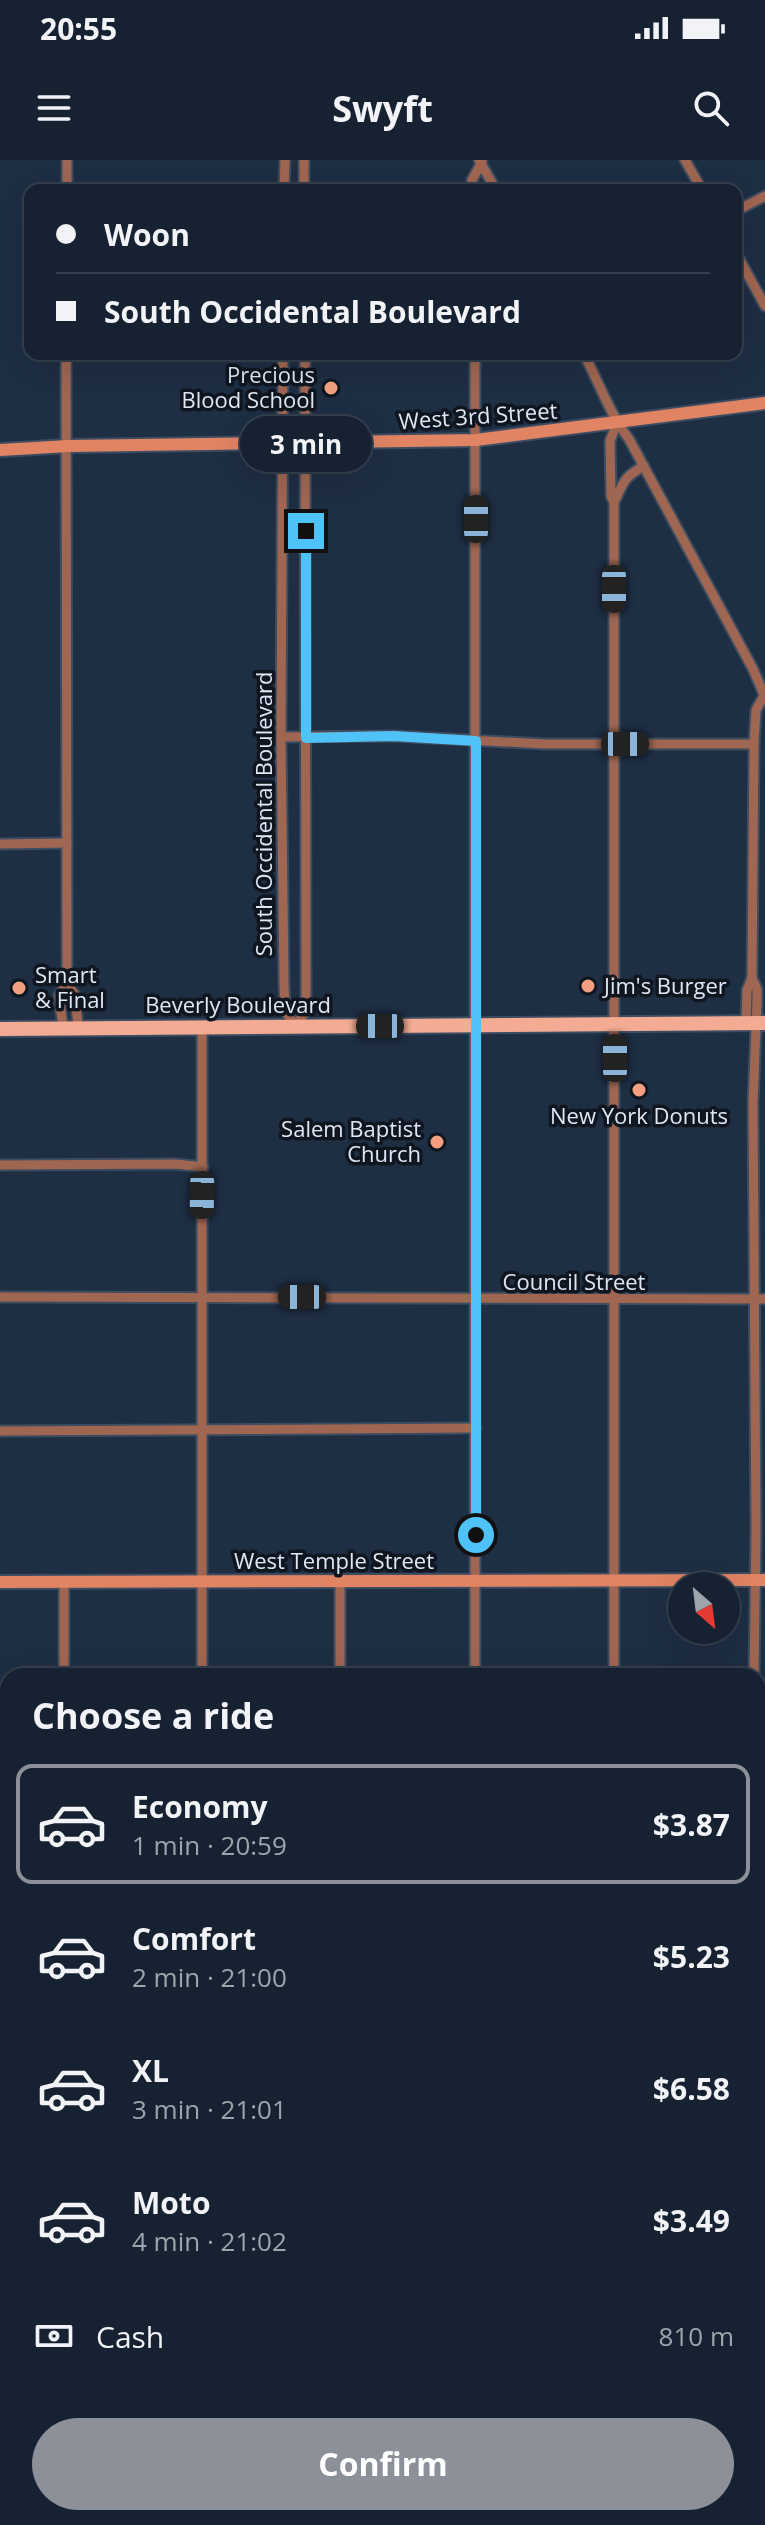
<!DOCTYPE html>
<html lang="en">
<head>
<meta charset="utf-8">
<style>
	:root { --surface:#162232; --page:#232f3e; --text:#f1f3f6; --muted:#9ea4ac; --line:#353f4d; --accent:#8c9099 }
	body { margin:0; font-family:"Open Sans",sans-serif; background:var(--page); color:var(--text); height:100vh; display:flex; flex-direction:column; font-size:30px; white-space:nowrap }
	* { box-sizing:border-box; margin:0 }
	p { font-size:26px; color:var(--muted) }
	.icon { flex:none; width:44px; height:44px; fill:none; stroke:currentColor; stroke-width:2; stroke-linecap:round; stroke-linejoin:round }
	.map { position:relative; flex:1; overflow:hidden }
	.side { position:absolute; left:0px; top:1508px; width:766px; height:858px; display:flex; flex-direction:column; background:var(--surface); border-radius:24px 24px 0 0; box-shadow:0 8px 32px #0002,0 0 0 2px var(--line) }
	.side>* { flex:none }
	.hud { position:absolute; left:24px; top:24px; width:718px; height:176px; border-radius:16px; box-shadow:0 8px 32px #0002,0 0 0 2px var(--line); display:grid; align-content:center; height:176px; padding:0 32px; background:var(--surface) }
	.needle { width:52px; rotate:152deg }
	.tools { position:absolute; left:668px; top:1412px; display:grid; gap:16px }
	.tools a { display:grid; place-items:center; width:72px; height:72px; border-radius:50%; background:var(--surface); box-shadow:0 8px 32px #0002,0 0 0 2px var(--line); font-size:40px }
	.end { position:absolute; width:36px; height:36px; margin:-18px; border:10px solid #4fc3f7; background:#111; box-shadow:0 0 0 4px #111 }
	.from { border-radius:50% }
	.bubble { position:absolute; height:56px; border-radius:28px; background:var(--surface); box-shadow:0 8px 32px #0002,0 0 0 2px var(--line); font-size:26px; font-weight:700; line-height:56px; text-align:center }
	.car { position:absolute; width:24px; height:48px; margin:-24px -12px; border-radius:10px; box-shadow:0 0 6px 2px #0007; background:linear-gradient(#222 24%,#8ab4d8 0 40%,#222 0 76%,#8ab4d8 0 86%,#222 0) }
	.hud b { display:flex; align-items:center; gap:28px; height:76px; font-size:30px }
	.hud b+b { border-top:2px solid var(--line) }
	.hud i { width:20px; height:20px; background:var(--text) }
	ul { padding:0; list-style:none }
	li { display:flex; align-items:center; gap:24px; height:120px; margin:0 16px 12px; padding:0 16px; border:4px solid transparent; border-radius:16px }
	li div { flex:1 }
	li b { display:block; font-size:30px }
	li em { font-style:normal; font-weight:700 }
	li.active { border-color:var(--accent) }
	li>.icon { width:72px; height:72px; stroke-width:1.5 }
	h2 { padding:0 32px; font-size:36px; line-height:96px }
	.pay { display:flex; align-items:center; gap:20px; height:88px; padding:0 32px; font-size:30px }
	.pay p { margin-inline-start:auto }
	.primary-button { display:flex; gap:16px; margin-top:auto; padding:16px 32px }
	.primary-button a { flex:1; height:92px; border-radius:48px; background:var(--accent); color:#fff; font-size:32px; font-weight:700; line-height:92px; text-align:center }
	.status { display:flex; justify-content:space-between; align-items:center; height:56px; padding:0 40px; background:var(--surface); direction:ltr }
	.status svg { height:22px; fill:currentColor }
	header { display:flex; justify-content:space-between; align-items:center; height:104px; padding:0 32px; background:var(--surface); font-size:36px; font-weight:700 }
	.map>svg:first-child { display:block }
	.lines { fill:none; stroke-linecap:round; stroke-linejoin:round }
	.minor-casing { stroke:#3d4c60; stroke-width:13 }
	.tertiary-casing { stroke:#3d4c60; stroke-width:15 }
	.secondary-casing { stroke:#3d4c60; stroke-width:16 }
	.primary-casing { stroke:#3d4c60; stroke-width:18 }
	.motorway-casing { stroke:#3d4c60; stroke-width:20 }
	.minor { stroke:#9f6651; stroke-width:9 }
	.tertiary { stroke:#9f6651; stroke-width:11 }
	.secondary { stroke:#e08463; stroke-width:12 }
	.primary { stroke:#f3ac93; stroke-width:14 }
	.motorway { stroke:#f3d5cb; stroke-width:16 }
	.route { stroke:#4fc3f7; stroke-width:10 }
	.poi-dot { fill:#f3a082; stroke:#0f161f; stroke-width:3 }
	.labels { text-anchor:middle; stroke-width:7; stroke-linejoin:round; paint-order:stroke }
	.poi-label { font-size:22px; fill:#dde7f6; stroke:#0f161f; text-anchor:end }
	.street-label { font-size:22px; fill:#dde7f6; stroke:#0f161f }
</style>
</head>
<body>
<div class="status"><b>20:55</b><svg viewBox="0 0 49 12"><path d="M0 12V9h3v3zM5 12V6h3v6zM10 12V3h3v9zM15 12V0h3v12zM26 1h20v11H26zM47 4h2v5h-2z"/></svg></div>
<header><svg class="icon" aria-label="menu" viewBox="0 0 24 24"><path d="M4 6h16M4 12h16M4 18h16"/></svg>Swyft<svg class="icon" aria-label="search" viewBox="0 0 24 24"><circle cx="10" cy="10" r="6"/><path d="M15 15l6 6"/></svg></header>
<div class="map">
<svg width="765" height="2365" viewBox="0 0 765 2365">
	<rect width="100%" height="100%" fill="#1e2e43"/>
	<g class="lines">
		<defs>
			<g id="minor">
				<polyline points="304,0 304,30"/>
				<polyline points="479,0 496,30"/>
				<polyline points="685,0 702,30"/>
				<polyline points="67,30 67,0"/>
				<polyline points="284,30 285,0"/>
				<polyline points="472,30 472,20 482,2"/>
				<polyline points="736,51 765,36"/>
				<polyline points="736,93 765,146"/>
				<polyline points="66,194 67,798 67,824 75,835 78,867"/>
				<polyline points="283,194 281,579 284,821 285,851 295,866 306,851 305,194"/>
				<path d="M584,194C598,221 611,256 629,279L753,509L765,537"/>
				<path d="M614,342C624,323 622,318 644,306"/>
				<polyline points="281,577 393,576 545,584 754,584"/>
				<polyline points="0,684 67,683"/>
				<polyline points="746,863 747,830 752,818"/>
				<polyline points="63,868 59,835 67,824"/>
				<polyline points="0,1005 176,1004 203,1007"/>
				<polyline points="0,1137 765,1139"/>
				<polyline points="0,1271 476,1268"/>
				<polyline points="340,1421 340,1516"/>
				<polyline points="64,1422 64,1516"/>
				<polyline points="202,1516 202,867"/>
				<polyline points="475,1516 475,194"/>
				<polyline points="614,1516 614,342 611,336 610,281 617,263"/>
				<polyline points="754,1516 756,1370 753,943 757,842 757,829 752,818 754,584 756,550 765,534"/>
				<polyline points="758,1846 765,1845"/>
				<polyline points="758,2276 765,2276"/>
				<polyline points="91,2358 91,2365"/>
				<polyline points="242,2358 242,2365"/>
				<polyline points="400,2358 400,2365"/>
				<polyline points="749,2358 749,2365"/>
				<polyline points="603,2365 604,2358"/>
			</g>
			<g id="tertiary">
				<polyline points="0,1983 8,1984"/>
				<polyline points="758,1987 765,1987"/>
			</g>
			<g id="secondary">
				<polyline points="0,290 68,286 476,280 765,243"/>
				<polyline points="0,1422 765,1420"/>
				<polyline points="758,1954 765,1940"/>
				<polyline points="559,2365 563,2358"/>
			</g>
			<polyline id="primary" points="0,869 765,863"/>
			<g id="motorway">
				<polyline points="758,1674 765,1672"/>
				<polyline points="758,1691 765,1689"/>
				<polyline points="758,1717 765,1715"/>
				<polyline points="758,1757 765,1757"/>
				<polyline points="0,1778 8,1777"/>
				<polyline points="0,1812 8,1811"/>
				<polyline points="0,1841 8,1839"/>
			</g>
		</defs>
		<use href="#minor" class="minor-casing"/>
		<use href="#tertiary" class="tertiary-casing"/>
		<use href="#secondary" class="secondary-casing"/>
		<use href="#primary" class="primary-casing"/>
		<use href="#motorway" class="motorway-casing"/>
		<use href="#minor" class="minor"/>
		<use href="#tertiary" class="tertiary"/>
		<use href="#secondary" class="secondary"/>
		<use href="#primary" class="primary"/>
		<use href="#motorway" class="motorway"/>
	</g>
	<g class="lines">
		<polyline class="route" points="306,371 306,578 393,576 476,581 476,1375"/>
	</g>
	<g class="poi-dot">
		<circle cx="331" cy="228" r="8"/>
		<circle cx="588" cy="826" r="8"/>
		<circle cx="19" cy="828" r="8"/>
		<circle cx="639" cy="930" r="8"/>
		<circle cx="437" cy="982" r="8"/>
	</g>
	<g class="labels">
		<g class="poi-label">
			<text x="315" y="223">Precious<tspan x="315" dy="25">Blood School</tspan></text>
			<text x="35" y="823" text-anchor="start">Smart<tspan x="35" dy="25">&amp; Final</tspan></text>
			<text x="604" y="834" text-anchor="start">Jim's Burger</text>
			<text x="639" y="964" text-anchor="middle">New York Donuts</text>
			<text x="421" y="977">Salem Baptist<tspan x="421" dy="25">Church</tspan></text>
		</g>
		<g class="street-label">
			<text transform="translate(478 256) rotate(-4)" y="8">West 3rd Street</text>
			<text transform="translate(264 654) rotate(-90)" y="8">South Occidental Boulevard</text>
			<text x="238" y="853">Beverly Boulevard</text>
			<text x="574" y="1130">Council Street</text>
			<text x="334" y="1409">West Temple Street</text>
		</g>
	</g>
</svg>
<div class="tools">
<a><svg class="needle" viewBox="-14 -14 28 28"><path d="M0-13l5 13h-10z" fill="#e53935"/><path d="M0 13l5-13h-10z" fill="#9ea4ac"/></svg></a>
</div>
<i class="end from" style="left:476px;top:1375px"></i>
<i class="end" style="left:306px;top:371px"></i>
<div class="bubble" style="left:240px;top:256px;width:132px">3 min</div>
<i class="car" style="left:476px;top:359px;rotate:0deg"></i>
<i class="car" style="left:614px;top:429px;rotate:180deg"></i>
<i class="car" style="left:625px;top:584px;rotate:90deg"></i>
<i class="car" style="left:380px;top:866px;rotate:270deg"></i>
<i class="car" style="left:615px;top:898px;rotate:0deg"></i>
<i class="car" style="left:202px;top:1035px;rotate:181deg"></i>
<i class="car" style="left:302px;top:1137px;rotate:270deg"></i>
<div class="hud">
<b><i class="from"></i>Woon</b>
<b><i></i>South Occidental Boulevard</b>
</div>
<section class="side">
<h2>Choose a ride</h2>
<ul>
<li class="active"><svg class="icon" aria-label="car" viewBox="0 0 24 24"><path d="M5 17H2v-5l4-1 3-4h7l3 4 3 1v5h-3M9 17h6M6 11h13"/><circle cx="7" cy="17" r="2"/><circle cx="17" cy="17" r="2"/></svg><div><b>Economy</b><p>1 min · 20:59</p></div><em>$3.87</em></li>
<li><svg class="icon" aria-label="car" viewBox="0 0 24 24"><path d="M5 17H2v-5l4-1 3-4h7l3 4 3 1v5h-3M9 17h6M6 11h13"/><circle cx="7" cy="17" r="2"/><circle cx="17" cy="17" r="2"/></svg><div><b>Comfort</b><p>2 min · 21:00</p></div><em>$5.23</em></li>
<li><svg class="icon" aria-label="car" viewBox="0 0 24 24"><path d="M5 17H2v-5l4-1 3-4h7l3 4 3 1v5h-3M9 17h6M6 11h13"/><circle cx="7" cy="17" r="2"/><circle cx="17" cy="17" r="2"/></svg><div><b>XL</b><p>3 min · 21:01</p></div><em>$6.58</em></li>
<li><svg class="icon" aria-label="car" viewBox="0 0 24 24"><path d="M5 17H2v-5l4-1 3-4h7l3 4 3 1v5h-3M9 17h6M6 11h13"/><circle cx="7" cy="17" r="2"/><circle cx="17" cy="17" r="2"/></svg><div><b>Moto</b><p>4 min · 21:02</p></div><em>$3.49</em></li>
</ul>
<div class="pay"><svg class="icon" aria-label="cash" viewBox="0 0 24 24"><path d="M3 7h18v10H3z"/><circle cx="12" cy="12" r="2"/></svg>Cash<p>810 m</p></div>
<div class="primary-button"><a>Confirm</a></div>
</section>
</div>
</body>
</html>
